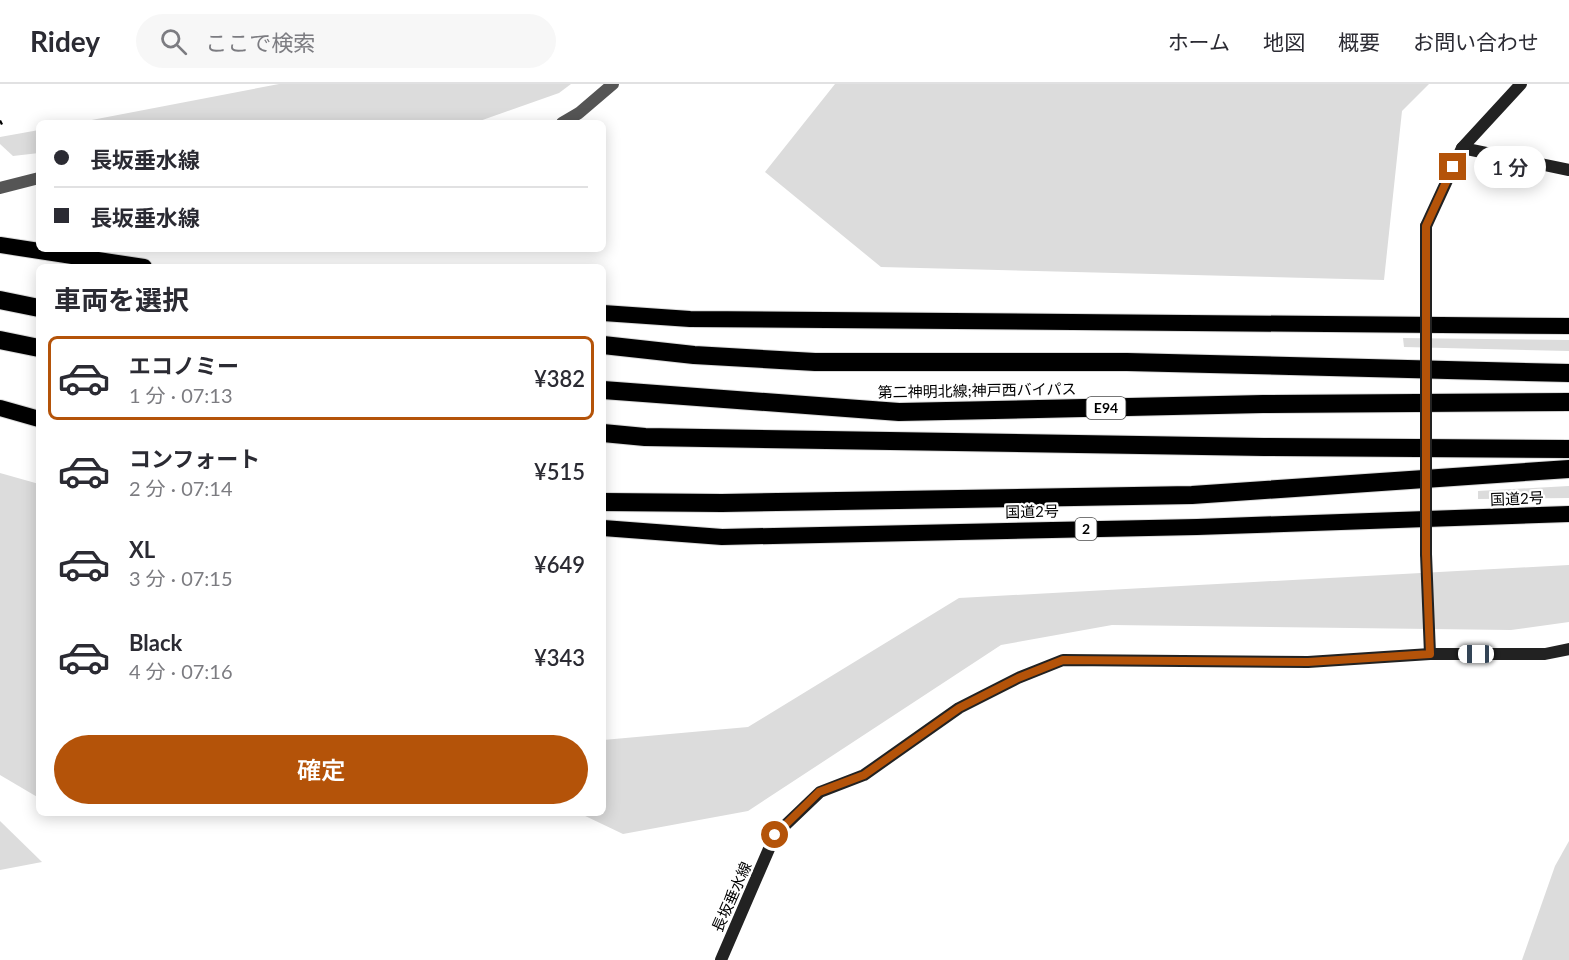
<!DOCTYPE html>
<html lang="ja">
<head>
<meta charset="utf-8">
<style>
	:root { --surface:#fff; --page:#f7f7f7; --text:#2b2b33; --muted:#7c7c81; --line:#e1e1e2; --accent:#b45309 }
	body { margin:0; font-family:Lato,"Noto Sans JP",sans-serif; background:var(--page); color:var(--text); height:100vh; display:flex; flex-direction:column; font-size:22px; white-space:nowrap }
	* { box-sizing:border-box; margin:0 }
	p { font-size:20px; color:var(--muted) }
	.icon { flex:none; width:33px; height:33px; fill:none; stroke:currentColor; stroke-width:2; stroke-linecap:round; stroke-linejoin:round }
	.map { position:relative; flex:1; overflow:hidden }
	.side { position:absolute; left:36px; top:180px; width:570px; height:552px; display:flex; flex-direction:column; background:var(--surface); border-radius:9px; box-shadow:0 3px 15px #0003 }
	.side>* { flex:none }
	.top-card { position:absolute; left:36px; top:36px; width:570px; height:132px; border-radius:9px; box-shadow:0 3px 15px #0003; display:grid; align-content:center; height:132px; padding:0 18px; background:var(--surface) }
	.end { position:absolute; width:27px; height:27px; margin:-14px; border:8px solid #b45309; background:#fff; box-shadow:0 0 0 3px #fff }
	.from { border-radius:50% }
	.bubble { position:absolute; height:42px; border-radius:21px; background:var(--surface); box-shadow:0 3px 15px #0003; font-size:20px; font-weight:600; line-height:42px; text-align:center }
	.car { position:absolute; width:18px; height:36px; margin:-18px -9px; border-radius:8px; box-shadow:0 0 4px 2px #0007; background:linear-gradient(#fff 24%,#345 0 40%,#fff 0 76%,#345 0 86%,#fff 0) }
	.top-card b { display:flex; align-items:center; gap:21px; height:57px; font-size:22px }
	.top-card b+b { border-top:2px solid var(--line) }
	.top-card i { width:15px; height:15px; background:var(--text) }
	ul { padding:0; list-style:none }
	li { display:flex; align-items:center; gap:18px; height:84px; margin:0 12px 9px; padding:0 6px; border:3px solid transparent; border-radius:9px }
	li div { flex:1 }
	li b { display:block; font-size:22px }
	li em { font-style:normal; font-weight:600 }
	li.on { border-color:var(--accent) }
	li>.icon { width:54px; height:54px; stroke-width:1.5 }
	h2 { padding:0 18px; font-size:27px; line-height:72px }
	.cta { display:flex; gap:12px; margin-top:auto; padding:12px 18px }
	.cta a { flex:1; height:69px; border-radius:36px; background:var(--accent); color:#fff; font-size:24px; font-weight:600; line-height:69px; text-align:center }
	header { display:flex; align-items:center; gap:36px; box-sizing:border-box; height:84px; padding:0 30px; background:var(--surface); border-bottom:2px solid var(--line) }
	header strong { font-size:28px }
	nav { display:flex; gap:33px; margin-inline-start:auto; font-size:21px }
	.search { width:420px; height:54px; background:var(--page); display:flex; align-items:center; gap:15px; box-sizing:border-box; padding:0 21px; border-radius:33px; color:var(--muted); font-size:22px }
	.map>svg:first-child { display:block }
	.green { fill:#dcdcdc }
	.lines { fill:none; stroke-linecap:round; stroke-linejoin:round }
	.trunk-casing { stroke:#dbdbdb; stroke-width:18 }
	.motorway-casing { stroke:#dbdbdb; stroke-width:20 }
	.minor { stroke:#555; stroke-width:12 }
	.secondary { stroke:#222; stroke-width:12 }
	.trunk { stroke:#000; stroke-width:16 }
	.motorway { stroke:#000; stroke-width:18 }
	.rail { stroke:#000; stroke-width:4.5; stroke-dasharray:9 3 1.5 3; stroke-linecap:butt }
	.secondary-bridge { stroke:#222; stroke-width:12 }
	.route { stroke:#b45309; stroke-width:8 }
	.labels { text-anchor:middle; stroke-width:4.5; stroke-linejoin:round; paint-order:stroke }
	.shield { fill:#fff; stroke:#4c4c4c; stroke-width:1.5 }
	.shield-label { font-size:14px; font-weight:bold; fill:#000 }
	.street-label { font-size:15px; fill:#000; stroke:#fff }
</style>
</head>
<body>
<header>
<strong>Ridey</strong>
<div class="search"><svg class="icon" aria-label="search" viewBox="0 0 24 24"><circle cx="10" cy="10" r="6"/><path d="M15 15l6 6"/></svg>ここで検索</div>
<nav><a>ホーム</a><a>地図</a><a>概要</a><a>お問い合わせ</a></nav>
</header>
<div class="map">
<svg width="1569" height="876" viewBox="0 0 1569 876">
	<rect width="100%" height="100%" fill="#fff"/>
	<g class="green">
		<polygon points="279,0 571,0 559,9 474,39 76,39"/>
		<polygon points="835,0 1429,0 1402,27 1384,196 881,183 765,88"/>
		<polygon points="39,46 39,69 13,72 0,60 0,53"/>
		<polygon points="1403,254 1569,256 1569,267 1404,263"/>
		<polygon points="0,389 39,400 39,714 0,691"/>
		<polygon points="1569,402 1569,414 1478,415 1478,407"/>
		<polygon points="1569,481 1569,538 1511,546 1112,541 1001,561 748,727 623,750 579,729 603,729 603,656 748,643 959,514"/>
		<polygon points="0,737 42,778 0,786"/>
		<polygon points="1569,757 1569,876 1522,876 1555,782"/>
	</g>
	<g class="lines">
		<defs>
			<g id="trunk">
				<polyline points="0,161 144,183"/>
				<polyline points="603,229 690,235 1569,242"/>
				<polyline points="0,324 39,335"/>
				<polyline points="603,444 722,453 1197,443 1569,430"/>
			</g>
			<g id="motorway">
				<polyline points="0,216 39,224"/>
				<polyline points="0,256 39,264"/>
				<polyline points="603,261 694,271 815,278 1127,278 1569,289"/>
				<polyline points="603,306 899,328 1263,320 1569,318"/>
				<polyline points="603,349 645,353 1264,363 1569,365"/>
				<polyline points="603,418 722,419 1192,411 1569,385"/>
			</g>
		</defs>
		<use href="#trunk" class="trunk-casing"/>
		<use href="#motorway" class="motorway-casing"/>
		<g class="minor">
			<polyline points="562,39 579,29 613,0"/>
			<polyline points="0,104 39,94"/>
		</g>
		<g class="secondary">
			<polyline points="1462,64 1569,86"/>
			<polyline points="1426,142 1462,64 1521,0"/>
			<polyline points="1426,470 1430,570"/>
			<polyline points="721,876 775,751 820,708 864,691 959,624 1018,594 1063,576 1308,578 1430,570 1545,570 1569,565"/>
		</g>
		<use href="#trunk" class="trunk"/>
		<use href="#motorway" class="motorway"/>
		<polyline class="rail" points="0,39 2,38"/>
		<polyline class="secondary-bridge" points="1426,470 1426,142"/>
	</g>
	<g class="lines">
		<polyline class="route" points="775,751 819,708 864,691 959,624 1018,594 1063,576 1308,578 1430,570 1426,470 1426,142 1453,83"/>
	</g>
	<g class="labels">
		<g class="shield">
			<rect x="1086.5" y="313" width="39" height="22" rx="4.5"/>
			<rect x="1075.5" y="434" width="21" height="22" rx="4.5"/>
		</g>
		<g class="shield-label">
			<text x="1106" y="329">E94</text>
			<text x="1086" y="450">2</text>
		</g>
		<g class="street-label">
			<text transform="translate(977 307) rotate(-1)" y="5">第二神明北線;神戸西バイパス</text>
			<text transform="translate(1517 415) rotate(-2)" y="5">国道2号</text>
			<text transform="translate(1032 428) rotate(-1)" y="5">国道2号</text>
			<text transform="translate(732 813) rotate(-66)" y="5">長坂垂水線</text>
		</g>
	</g>
</svg>
<i class="end from" style="left:775px;top:751px"></i>
<i class="end" style="left:1453px;top:83px"></i>
<div class="bubble" style="left:1474px;top:62px;width:72px">1 分</div>
<i class="car" style="left:1476px;top:570px;rotate:270deg"></i>
<div class="top-card">
<b><i class="from"></i>長坂垂水線</b>
<b><i></i>長坂垂水線</b>
</div>
<section class="side">
<h2>車両を選択</h2>
<ul>
<li class="on"><svg class="icon" aria-label="car" viewBox="0 0 24 24"><path d="M5 17H2v-5l4-1 3-4h7l3 4 3 1v5h-3M9 17h6M6 11h13"/><circle cx="7" cy="17" r="2"/><circle cx="17" cy="17" r="2"/></svg><div><b>エコノミー</b><p>1 分 · 07:13</p></div><em>¥382</em></li>
<li><svg class="icon" aria-label="car" viewBox="0 0 24 24"><path d="M5 17H2v-5l4-1 3-4h7l3 4 3 1v5h-3M9 17h6M6 11h13"/><circle cx="7" cy="17" r="2"/><circle cx="17" cy="17" r="2"/></svg><div><b>コンフォート</b><p>2 分 · 07:14</p></div><em>¥515</em></li>
<li><svg class="icon" aria-label="car" viewBox="0 0 24 24"><path d="M5 17H2v-5l4-1 3-4h7l3 4 3 1v5h-3M9 17h6M6 11h13"/><circle cx="7" cy="17" r="2"/><circle cx="17" cy="17" r="2"/></svg><div><b>XL</b><p>3 分 · 07:15</p></div><em>¥649</em></li>
<li><svg class="icon" aria-label="car" viewBox="0 0 24 24"><path d="M5 17H2v-5l4-1 3-4h7l3 4 3 1v5h-3M9 17h6M6 11h13"/><circle cx="7" cy="17" r="2"/><circle cx="17" cy="17" r="2"/></svg><div><b>Black</b><p>4 分 · 07:16</p></div><em>¥343</em></li>
</ul>
<div class="cta"><a>確定</a></div>
</section>
</div>
</body>
</html>
